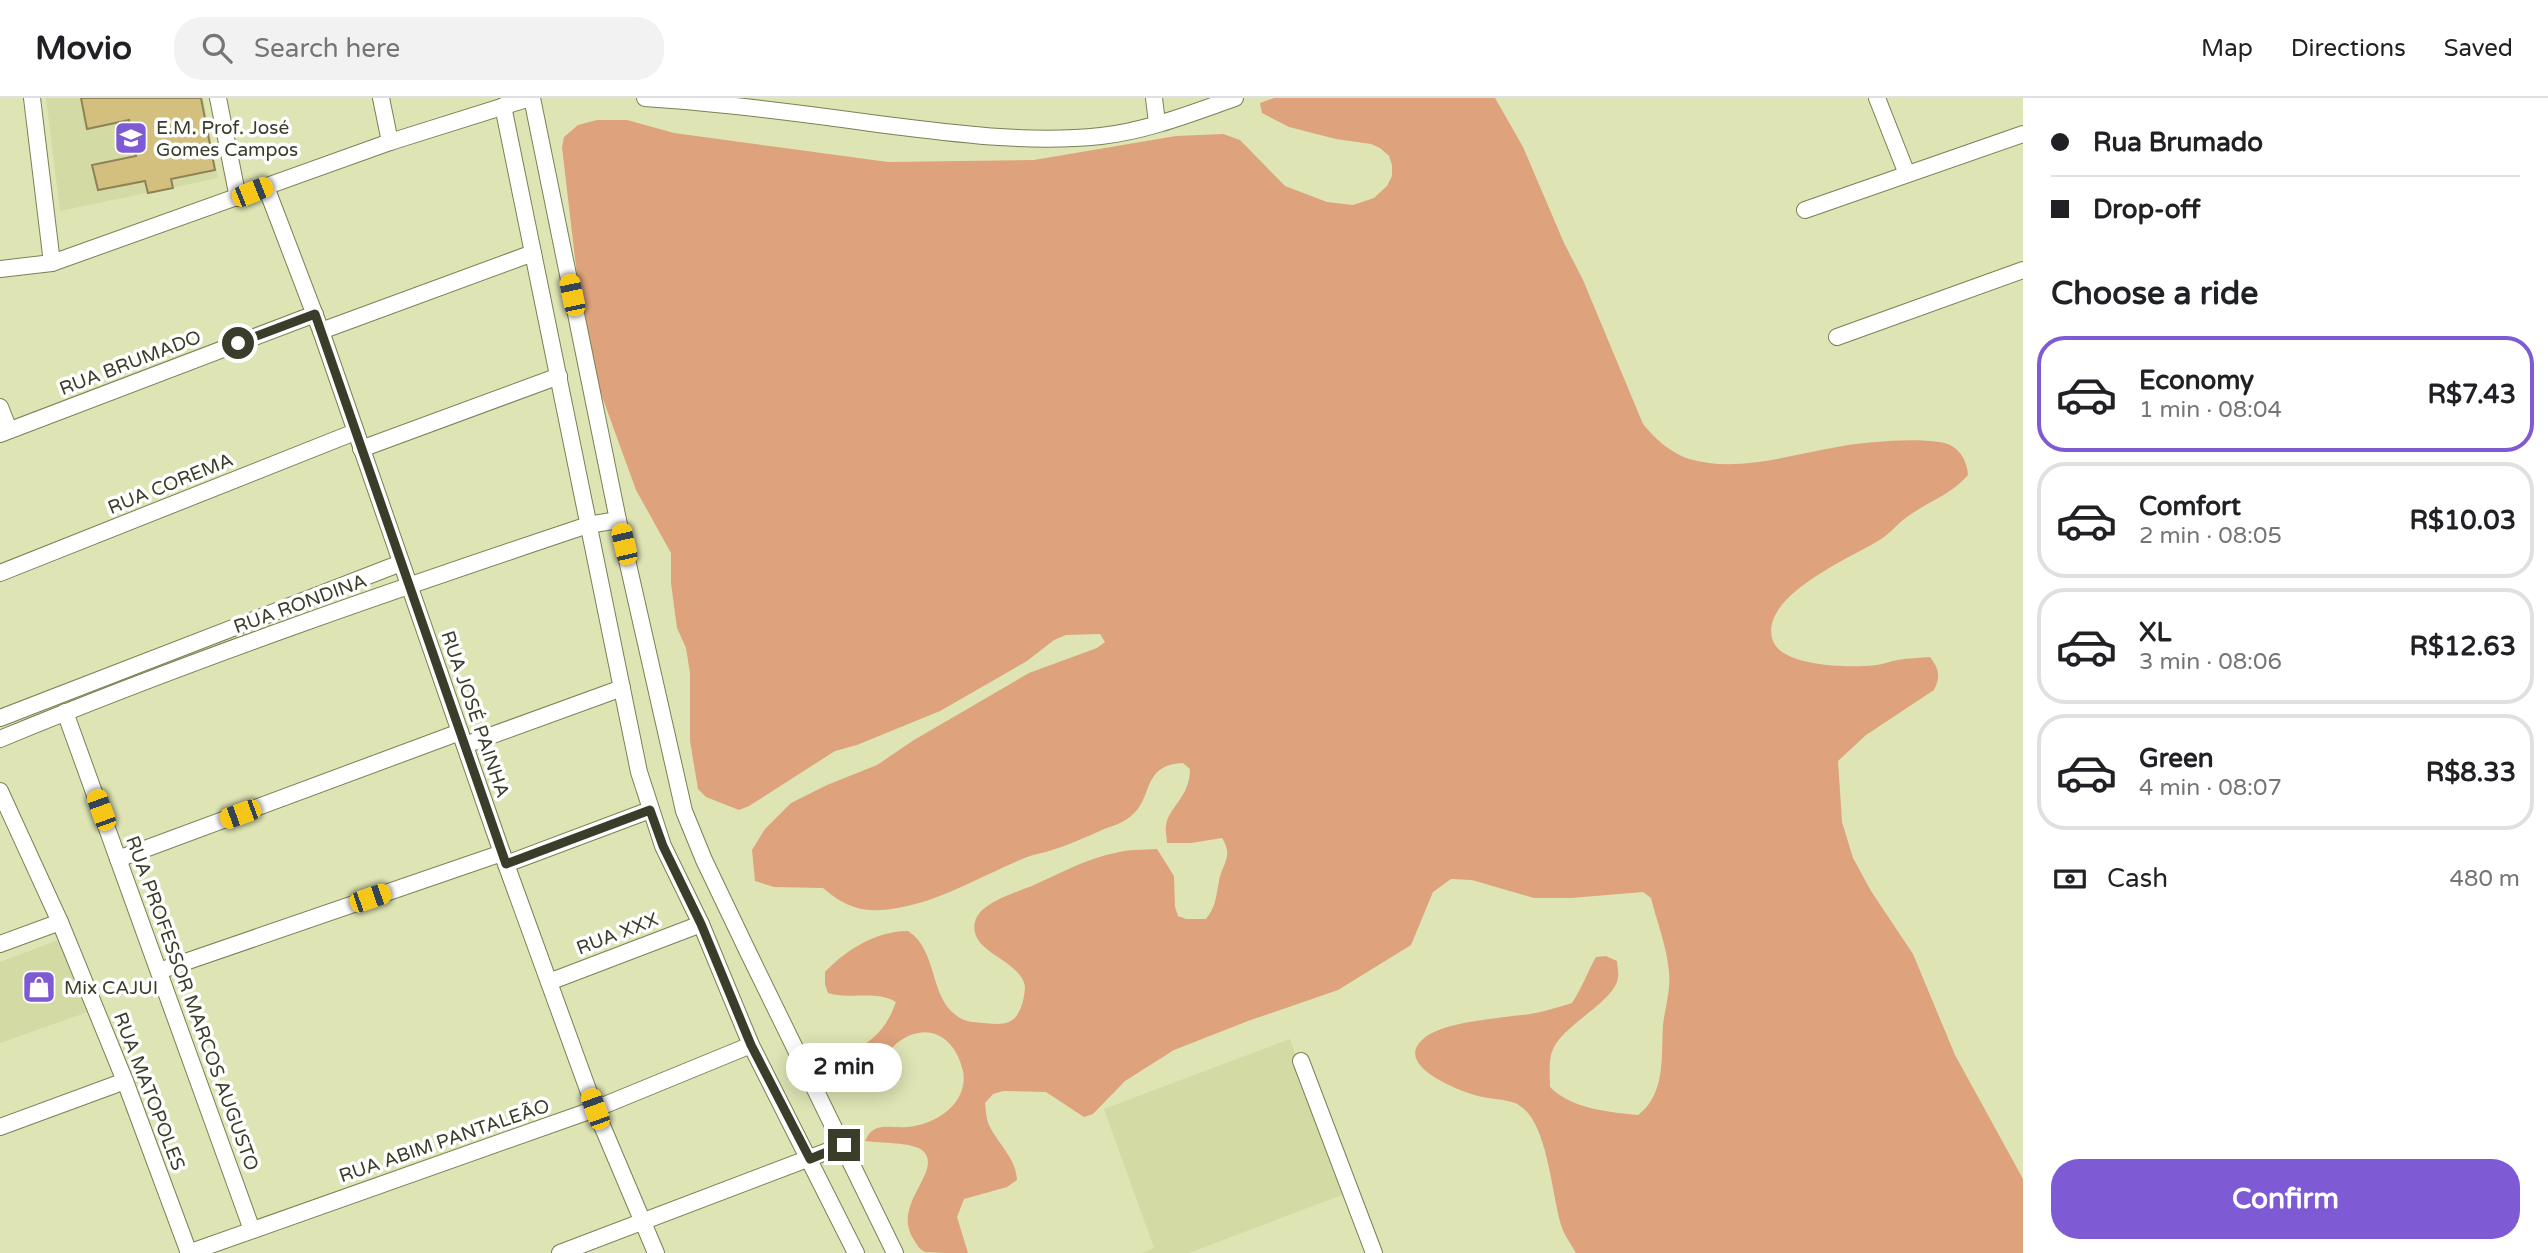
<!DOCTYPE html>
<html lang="en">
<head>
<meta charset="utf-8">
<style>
	:root { --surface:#fff; --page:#f2f2f2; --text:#202124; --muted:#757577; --line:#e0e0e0; --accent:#7e5ad4 }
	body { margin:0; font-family:"Varela Round",sans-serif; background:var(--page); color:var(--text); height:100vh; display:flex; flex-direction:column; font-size:26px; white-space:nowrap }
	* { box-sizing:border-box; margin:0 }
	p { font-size:23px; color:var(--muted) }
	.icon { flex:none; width:38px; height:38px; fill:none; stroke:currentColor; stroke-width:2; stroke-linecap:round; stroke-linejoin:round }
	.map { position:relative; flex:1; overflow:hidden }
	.panel { display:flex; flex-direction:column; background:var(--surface); width:525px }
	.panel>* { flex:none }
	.hud { display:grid; align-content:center; height:154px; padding:0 28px; background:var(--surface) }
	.end { position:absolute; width:32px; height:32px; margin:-16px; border:9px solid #3a3d29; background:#fff; box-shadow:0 0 0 4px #fff }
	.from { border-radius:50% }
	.bubble { position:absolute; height:49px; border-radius:24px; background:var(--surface); box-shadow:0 4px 18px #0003; font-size:23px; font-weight:700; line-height:49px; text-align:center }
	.car { position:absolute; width:21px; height:42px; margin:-21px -10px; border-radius:9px; box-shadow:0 0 5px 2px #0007; background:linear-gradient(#f5c518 24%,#345 0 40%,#f5c518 0 76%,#345 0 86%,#f5c518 0) }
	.hud b { display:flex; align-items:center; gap:24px; height:66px; font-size:26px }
	.hud b+b { border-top:2px solid var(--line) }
	.hud i { width:18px; height:18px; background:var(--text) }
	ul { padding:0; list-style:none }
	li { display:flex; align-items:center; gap:21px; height:116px; margin:0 14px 10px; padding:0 14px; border:4px solid var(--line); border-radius:28px }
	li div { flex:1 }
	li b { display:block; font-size:26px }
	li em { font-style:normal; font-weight:700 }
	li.active { border-color:var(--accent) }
	li>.icon { width:63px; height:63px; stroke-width:1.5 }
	h2 { padding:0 28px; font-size:32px; line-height:84px }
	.pay { display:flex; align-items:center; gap:18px; height:77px; padding:0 28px; font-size:26px }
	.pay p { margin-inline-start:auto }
	.button { display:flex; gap:14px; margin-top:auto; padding:14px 28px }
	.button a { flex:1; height:80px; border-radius:28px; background:var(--accent); color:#fff; font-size:28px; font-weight:700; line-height:80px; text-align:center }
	header { display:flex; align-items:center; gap:42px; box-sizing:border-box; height:98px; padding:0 35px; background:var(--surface); border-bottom:2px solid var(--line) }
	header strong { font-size:33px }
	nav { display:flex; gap:38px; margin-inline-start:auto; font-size:24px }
	.search { width:490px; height:63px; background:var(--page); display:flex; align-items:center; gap:18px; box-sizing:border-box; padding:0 24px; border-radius:28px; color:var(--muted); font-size:26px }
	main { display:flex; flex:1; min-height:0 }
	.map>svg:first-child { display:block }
	.built { fill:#d4daa3 }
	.forest { fill:#dea27c }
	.building { fill:#d4c07e; stroke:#8f8257; stroke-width:2 }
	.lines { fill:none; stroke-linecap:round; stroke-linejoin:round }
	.minor-casing { stroke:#7b8054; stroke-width:18 }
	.minor { stroke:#fff; stroke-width:16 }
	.route { stroke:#3a3d29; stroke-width:9 }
	.labels { text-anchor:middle; stroke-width:7; stroke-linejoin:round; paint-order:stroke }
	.poi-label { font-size:19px; fill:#3a3d29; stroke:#fff; text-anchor:start }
	.street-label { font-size:19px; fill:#3a3d29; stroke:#fff }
</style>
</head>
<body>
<header>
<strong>Movio</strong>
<div class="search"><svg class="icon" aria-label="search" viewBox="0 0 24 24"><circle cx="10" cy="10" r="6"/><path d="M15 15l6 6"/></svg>Search here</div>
<nav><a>Map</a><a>Directions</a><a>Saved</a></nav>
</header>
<main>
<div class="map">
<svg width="2023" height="1155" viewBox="0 0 2023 1155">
	<rect width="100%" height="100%" fill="#dee4b4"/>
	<g class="built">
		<polygon points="46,0 203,0 218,80 60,113"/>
		<polygon points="61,841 88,914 0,945 0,864"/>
		<polygon points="1290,941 1344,1096 1189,1155 1142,1155 1154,1150 1104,1011"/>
	</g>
	<path class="forest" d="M1274,0H1495L1523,49L1564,145L1583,182L1643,326C1655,341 1671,355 1689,361C1738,375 1789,357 1837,349C1866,344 1910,340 1939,344C1957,346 1967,360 1968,377C1951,397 1927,404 1907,419C1897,426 1889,437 1878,443C1850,460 1757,499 1773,543C1783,570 1854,570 1877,567C1884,566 1891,563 1898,562C1909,560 1920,560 1930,559C1939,571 1941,578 1934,592L1866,637L1838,663L1842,724L1853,760L1871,793L1913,856L1955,957L2023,1081V1155H1576C1571,1146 1564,1137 1561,1127C1552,1095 1548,1039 1528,1015C1524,1011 1520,1007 1515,1005C1504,1001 1490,1001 1478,998C1459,993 1394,968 1422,942C1441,923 1504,920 1530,916C1544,914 1558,909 1572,905C1582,890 1587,875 1596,859L1606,858L1617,863C1617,868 1619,874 1618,879C1616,903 1564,926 1553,951C1548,963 1550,977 1550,989C1572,1011 1608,1014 1638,1017C1666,996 1661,959 1663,927C1665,910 1671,891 1669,874C1667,849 1657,824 1651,800L1643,794L1571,800H1534L1472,782L1451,781L1433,794L1411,847L1338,892L1248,923L1174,952L1125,983L1093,1016L1084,1019L1046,994L1003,993L993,996L985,1005C986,1012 986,1021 989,1027C998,1046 1016,1060 1017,1082L1007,1089L964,1101L957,1119L968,1155C955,1155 937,1155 925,1154C919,1151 917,1147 914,1142C890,1107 944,1073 923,1053C914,1044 879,1045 865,1043C868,1038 869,1034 875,1031C884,1027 896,1030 907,1029C936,1027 969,1005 963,973C955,938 927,922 897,945C890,950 886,961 879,965C868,971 850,974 837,975L835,965C866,945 883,940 896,904C875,892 851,902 828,895L825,886V874C846,852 876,833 908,833C938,852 929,899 957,918C965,924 973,924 983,925C1005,927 1016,928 1023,903C1024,898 1025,893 1025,888C1020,861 968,855 975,824C980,803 1020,794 1036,786C1063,774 1086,761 1115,755C1129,751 1144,752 1157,751L1174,778L1175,809L1178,818L1186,821H1206C1216,809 1216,798 1219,783C1222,766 1234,759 1222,740L1191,745H1167C1167,740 1165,733 1166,728C1168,709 1190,700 1190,671L1183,665C1141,667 1154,700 1131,718C1123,725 1112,728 1102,732C1086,739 1069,747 1052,752C1044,755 1035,756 1027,759C980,778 932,809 881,812C858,814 840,805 823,790L774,789L755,783L752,752L765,731L791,705L827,687L877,667L914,642L1029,575L1097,550L1105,544L1100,536L1066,537L1054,542L1027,563L940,613L857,647L835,653L749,708L739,712L706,699L698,691L690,643V575L686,550L677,530L671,485V455L636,392L595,279L582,220L562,49L564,39L578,27L597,22H627L674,35L888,64L1034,62L1176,38L1223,36L1240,42L1285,88L1327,104L1353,107L1374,100L1387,88L1392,78V67L1389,58L1380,50L1371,46L1336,41L1289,29L1262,15L1260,5Z"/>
	<polygon class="building" points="81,0 201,0 215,72 171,81 173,90 148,95 145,83 98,92 92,67 136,58 129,22 87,31"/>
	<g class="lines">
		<defs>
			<g id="minor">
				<polyline points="32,0 52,165"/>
				<polyline points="218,0 238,100"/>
				<polyline points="381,0 390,44"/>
				<polyline points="532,0 618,422 684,713 704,762 748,854 895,1155"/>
				<path d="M645,0C723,5 800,15 878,26C952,35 1027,46 1101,38C1147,33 1192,15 1235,0"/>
				<polyline points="1154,0 1157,25"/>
				<polyline points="1877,0 1907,76"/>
				<polyline points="503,8 639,674 663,748 701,826 751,947 856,1155"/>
				<polyline points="266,89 321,233 502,755 595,1011 656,1155"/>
				<polyline points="1805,112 2023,36"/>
				<polyline points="0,171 52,165 390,44 530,0"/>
				<polyline points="321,233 533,155"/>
				<polyline points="1837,239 2023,172"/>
				<polyline points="0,309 9,332"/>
				<polyline points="0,336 315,216"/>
				<polyline points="361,351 559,278"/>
				<polyline points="0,475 355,334"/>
				<polyline points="65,614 252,1132"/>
				<polyline points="0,620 401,465"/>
				<path d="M0,641C193,561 391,493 588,427L618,422"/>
				<polyline points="465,647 622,590"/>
				<polyline points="0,693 60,824 125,983 189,1155"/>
				<polyline points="118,761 460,634"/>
				<polyline points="506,766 650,712"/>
				<polyline points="0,846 60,824"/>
				<polyline points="159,873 502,755"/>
				<polyline points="549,884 701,826"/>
				<polyline points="1301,963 1374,1155"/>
				<polyline points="0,1029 125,983"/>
				<polyline points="188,1155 595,1011 751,947"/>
				<polyline points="560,1155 844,1047"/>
			</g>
		</defs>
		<use href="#minor" class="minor-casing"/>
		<use href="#minor" class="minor"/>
	</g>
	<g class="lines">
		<polyline class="route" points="238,245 315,216 506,766 650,712 663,748 701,826 751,947 810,1061 844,1047"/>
	</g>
	<defs>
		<symbol id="school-square" viewBox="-11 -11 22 22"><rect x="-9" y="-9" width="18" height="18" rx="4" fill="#7e5ad4" stroke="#fff"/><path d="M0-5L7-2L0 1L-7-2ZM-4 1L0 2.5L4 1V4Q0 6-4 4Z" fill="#fff"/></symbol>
		<symbol id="shop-square" viewBox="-11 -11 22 22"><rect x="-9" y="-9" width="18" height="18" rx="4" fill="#7e5ad4" stroke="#fff"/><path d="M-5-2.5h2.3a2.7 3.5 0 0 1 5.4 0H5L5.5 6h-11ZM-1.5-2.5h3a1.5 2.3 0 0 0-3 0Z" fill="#fff"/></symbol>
	</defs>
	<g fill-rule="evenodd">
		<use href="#school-square" x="112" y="21" width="38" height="38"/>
		<use href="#shop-square" x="20" y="870" width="38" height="38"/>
	</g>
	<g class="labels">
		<g class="poi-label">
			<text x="156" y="36">E.M. Prof. José<tspan x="156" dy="22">Gomes Campos</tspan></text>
			<text x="64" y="896">Mix CAJUI</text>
		</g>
		<g class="street-label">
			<text transform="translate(130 264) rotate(-21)" y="7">RUA BRUMADO</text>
			<text transform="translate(170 385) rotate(-22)" y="7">RUA COREMA</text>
			<text transform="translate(300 505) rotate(-20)" y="7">RUA RONDINA</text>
			<text transform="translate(476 616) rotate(71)" y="7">RUA JOSÉ PAINHA</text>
			<text transform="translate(617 835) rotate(-21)" y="7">RUA XXX</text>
			<text transform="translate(193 905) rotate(70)" y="7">RUA PROFESSOR MARCOS AUGUSTO</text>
			<text transform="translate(150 993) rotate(69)" y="7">RUA MATOPOLES</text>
			<text transform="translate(444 1042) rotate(-19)" y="7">RUA ABIM PANTALEÃO</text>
		</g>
	</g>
</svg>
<i class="end from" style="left:238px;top:245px"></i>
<i class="end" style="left:844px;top:1047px"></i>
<div class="bubble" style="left:786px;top:945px;width:116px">2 min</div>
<i class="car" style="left:252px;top:94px;rotate:68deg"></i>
<i class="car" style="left:572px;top:197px;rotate:348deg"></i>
<i class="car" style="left:624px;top:446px;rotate:347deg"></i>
<i class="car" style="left:101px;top:712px;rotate:340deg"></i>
<i class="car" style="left:240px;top:716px;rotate:250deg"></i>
<i class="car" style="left:370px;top:800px;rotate:71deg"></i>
<i class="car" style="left:595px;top:1011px;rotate:340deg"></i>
</div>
<section class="panel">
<div class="hud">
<b><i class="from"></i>Rua Brumado</b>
<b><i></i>Drop-off</b>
</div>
<h2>Choose a ride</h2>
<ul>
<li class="active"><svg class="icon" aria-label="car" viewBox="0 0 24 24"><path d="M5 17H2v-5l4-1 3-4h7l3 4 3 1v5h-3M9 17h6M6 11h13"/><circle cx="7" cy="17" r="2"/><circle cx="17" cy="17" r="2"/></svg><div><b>Economy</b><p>1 min · 08:04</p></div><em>R$7.43</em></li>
<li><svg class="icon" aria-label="car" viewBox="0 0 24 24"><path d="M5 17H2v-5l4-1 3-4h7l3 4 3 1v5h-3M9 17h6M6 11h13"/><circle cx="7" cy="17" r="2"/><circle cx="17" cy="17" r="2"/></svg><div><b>Comfort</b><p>2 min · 08:05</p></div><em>R$10.03</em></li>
<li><svg class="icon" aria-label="car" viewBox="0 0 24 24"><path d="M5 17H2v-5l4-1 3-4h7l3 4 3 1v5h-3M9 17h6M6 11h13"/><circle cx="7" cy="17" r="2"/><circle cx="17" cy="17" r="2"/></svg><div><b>XL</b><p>3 min · 08:06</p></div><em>R$12.63</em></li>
<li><svg class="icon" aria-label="car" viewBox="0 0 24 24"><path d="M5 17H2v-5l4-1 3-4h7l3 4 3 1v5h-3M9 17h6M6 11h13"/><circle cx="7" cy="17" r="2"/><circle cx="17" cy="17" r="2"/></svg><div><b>Green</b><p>4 min · 08:07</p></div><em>R$8.33</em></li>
</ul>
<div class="pay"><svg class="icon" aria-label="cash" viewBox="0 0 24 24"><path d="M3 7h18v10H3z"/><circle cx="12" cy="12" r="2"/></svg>Cash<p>480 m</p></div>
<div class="button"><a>Confirm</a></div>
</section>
</main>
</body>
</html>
